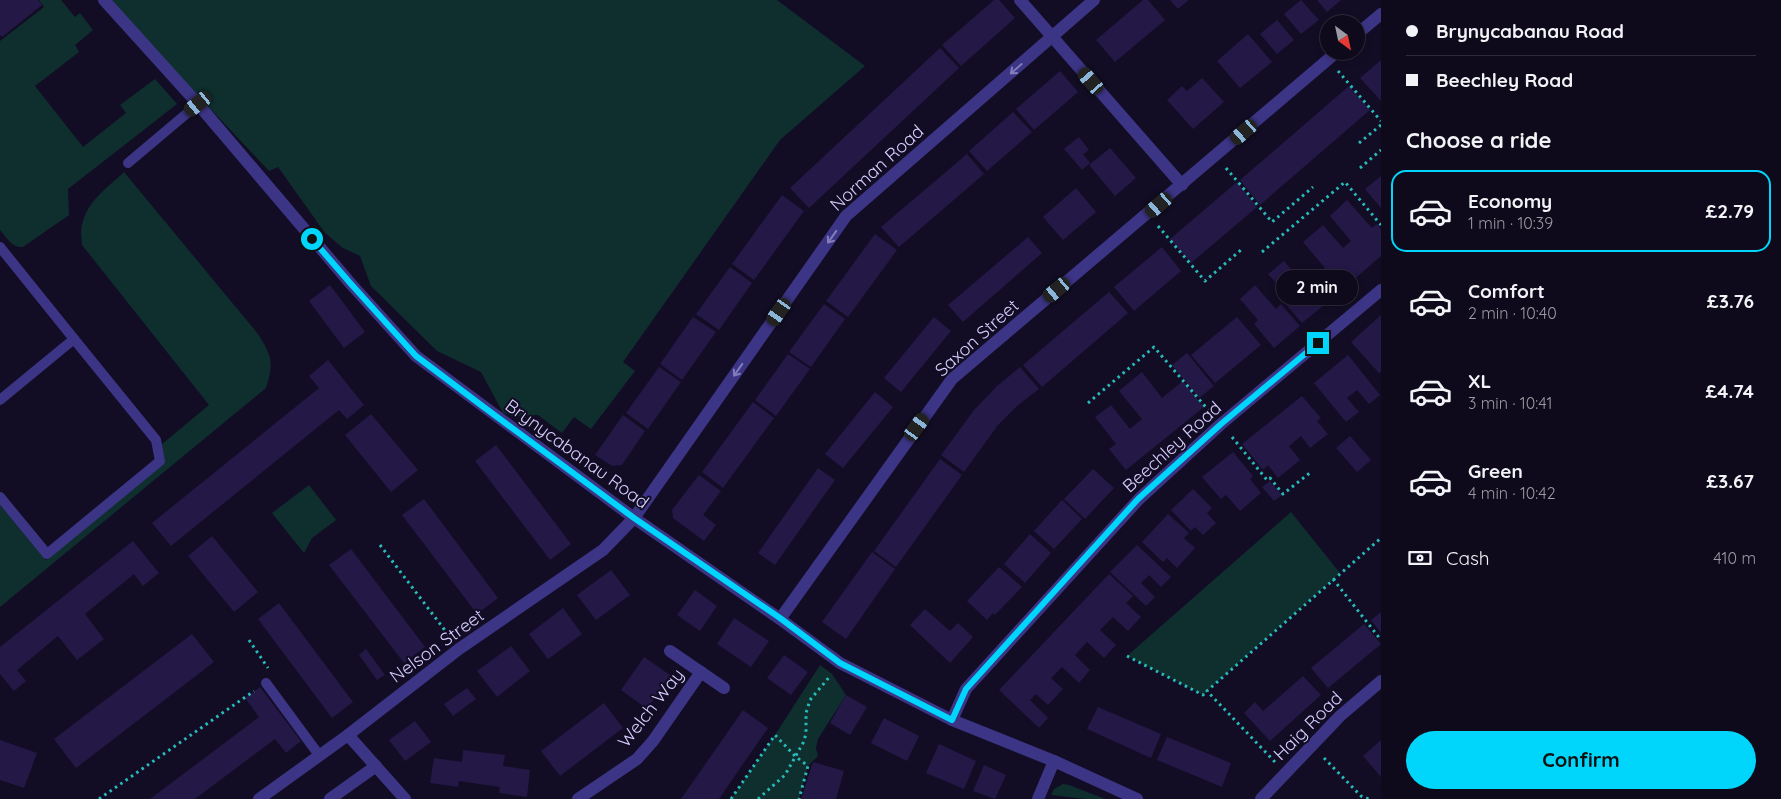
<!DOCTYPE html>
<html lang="en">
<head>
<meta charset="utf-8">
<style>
	:root { --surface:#0e0a1b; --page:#171324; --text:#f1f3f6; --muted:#9b9aa3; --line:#2e2b3a; --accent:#00d6fb }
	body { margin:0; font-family:Quicksand,sans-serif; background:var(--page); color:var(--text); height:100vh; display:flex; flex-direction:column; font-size:19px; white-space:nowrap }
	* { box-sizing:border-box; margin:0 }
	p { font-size:16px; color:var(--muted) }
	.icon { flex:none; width:28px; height:28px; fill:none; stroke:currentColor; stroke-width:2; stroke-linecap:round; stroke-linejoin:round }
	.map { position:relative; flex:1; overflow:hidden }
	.drawer { display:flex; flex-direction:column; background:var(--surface); width:400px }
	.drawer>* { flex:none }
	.banner { display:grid; align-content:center; height:110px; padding:0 25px; background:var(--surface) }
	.needle { width:32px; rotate:147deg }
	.controls { position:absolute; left:1320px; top:15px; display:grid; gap:10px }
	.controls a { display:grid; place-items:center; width:45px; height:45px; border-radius:50%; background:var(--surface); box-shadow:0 2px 8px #0003,0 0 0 1px var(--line); font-size:25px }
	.end { position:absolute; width:22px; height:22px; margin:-11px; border:6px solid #00d6fb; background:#111; box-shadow:0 0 0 2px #111 }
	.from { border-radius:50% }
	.bubble { position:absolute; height:35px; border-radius:18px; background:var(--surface); box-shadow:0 2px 8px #0003,0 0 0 1px var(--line); font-size:16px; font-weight:800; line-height:35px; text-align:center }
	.car { position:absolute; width:15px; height:30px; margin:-15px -8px; border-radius:6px; box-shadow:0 0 4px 1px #0007; background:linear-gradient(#222 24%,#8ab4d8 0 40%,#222 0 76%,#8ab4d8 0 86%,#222 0) }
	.banner b { display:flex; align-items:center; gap:18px; height:48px; font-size:19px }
	.banner b+b { border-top:1px solid var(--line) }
	.banner i { width:12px; height:12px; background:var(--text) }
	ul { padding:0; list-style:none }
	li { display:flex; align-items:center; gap:15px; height:82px; margin:0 10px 8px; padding:0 15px; border:2px solid transparent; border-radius:15px }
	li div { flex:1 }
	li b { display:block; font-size:19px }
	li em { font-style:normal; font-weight:800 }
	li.on { border-color:var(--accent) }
	li>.icon { width:45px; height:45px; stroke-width:1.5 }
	h2 { padding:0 25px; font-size:22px; line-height:60px }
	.pay { display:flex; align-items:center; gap:12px; height:55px; padding:0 25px; font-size:19px }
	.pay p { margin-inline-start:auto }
	.action { display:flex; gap:10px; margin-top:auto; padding:10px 25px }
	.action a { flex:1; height:58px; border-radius:30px; background:var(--accent); color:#111; font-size:20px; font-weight:800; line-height:58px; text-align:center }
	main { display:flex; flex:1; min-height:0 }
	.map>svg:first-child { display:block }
	.green { fill:#0f2e2e }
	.building { fill:#231846 }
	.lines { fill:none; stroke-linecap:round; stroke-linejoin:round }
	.path { stroke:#27bbb9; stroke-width:3; stroke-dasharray:2.5 4; stroke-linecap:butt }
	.lane { stroke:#3c3586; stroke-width:10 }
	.street { stroke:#3c3586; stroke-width:12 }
	.oneway { stroke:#827bbc }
	.route { stroke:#00d6fb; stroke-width:6 }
	.labels { text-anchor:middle; stroke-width:4; stroke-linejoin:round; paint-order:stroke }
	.street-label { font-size:18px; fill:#d7d0ff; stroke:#120d24 }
</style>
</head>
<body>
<main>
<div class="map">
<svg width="1381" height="799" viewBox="0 0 1381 799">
	<rect width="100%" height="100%" fill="#120d24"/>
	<g class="green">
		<path d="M39,0H61L75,17L80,13L93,30L75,45L79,52L35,86L83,147L126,113L120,105L155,79L177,104L68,189L69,215L23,247C12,248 7,238 0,230V41L44,7Z"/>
		<polygon points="108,0 777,0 865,66 780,140 623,362 635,371 591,429 574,417 562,433 538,415 513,416 503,413 481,372 437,351 371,286 360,256 343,248 325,233 278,167 269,171"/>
		<path d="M124,172L258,334C272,356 274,363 266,388L0,607V505L46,560L165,462L162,444L209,405L82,245C82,239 80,231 82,225C87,201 107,188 124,172Z"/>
		<polygon points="309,485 336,520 312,538 304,553 272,513"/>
		<polygon points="1291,512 1340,573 1207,691 1203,695 1127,656"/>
		<polygon points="820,665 832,674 846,695 818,739 816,748 818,756 808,766 799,799 731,799 775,735"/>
		<polygon points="1063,784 1069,785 1105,799 1086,799 1051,795 1054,789"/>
	</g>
	<g class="building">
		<polygon points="0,0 38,0 42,5 2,37 0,35"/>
		<polygon points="994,0 999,0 1015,18 961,66 942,45"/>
		<polygon points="1143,0 1148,0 1165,20 1115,62 1096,40"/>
		<polygon points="1170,0 1189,0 1178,9"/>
		<polygon points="1301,0 1319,20 1301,34 1284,14"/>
		<polygon points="1317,0 1341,0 1327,12"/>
		<polygon points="1277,20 1294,40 1277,54 1260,34"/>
		<polygon points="1248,34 1272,62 1240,88 1217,61"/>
		<polygon points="940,48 959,68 809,208 790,188"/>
		<polygon points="1381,60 1381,101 1360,78"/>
		<polygon points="1060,71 1078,92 1034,130 1016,109"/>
		<polygon points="1202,78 1224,102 1193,129 1167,100 1182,86 1187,91"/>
		<polygon points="1349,86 1370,110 1260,205 1240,180"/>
		<polygon points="1013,112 1032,132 987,171 969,151"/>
		<polygon points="1079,137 1089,150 1083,154 1090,163 1082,170 1064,149"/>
		<polygon points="1110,148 1136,178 1115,196 1089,165"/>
		<polygon points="967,154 984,174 899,247 881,227"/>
		<polygon points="1381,176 1381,208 1365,189"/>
		<polygon points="1237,182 1257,207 1191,263 1170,239"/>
		<polygon points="1076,188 1096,212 1063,240 1043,217"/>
		<polygon points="782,195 804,211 754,280 732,264"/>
		<polygon points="1347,200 1372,228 1377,224 1381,229 1381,256 1337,294 1319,273 1325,268 1303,242 1323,225 1343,248 1351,241 1330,216"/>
		<polygon points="875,234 897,250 848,317 826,301"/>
		<polygon points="1028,237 1042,253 963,322 948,305"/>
		<polygon points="1162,247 1181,271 1134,311 1114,287"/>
		<polygon points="1284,261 1304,284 1309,280 1328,302 1302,323 1282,300 1287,296 1268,274"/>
		<polygon points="730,267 752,283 719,330 696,314"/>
		<polygon points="330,285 365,332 344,348 309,301"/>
		<polygon points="1255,285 1276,309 1281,304 1300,326 1274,348 1254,324 1258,320 1240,299"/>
		<polygon points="1109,292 1128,313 1042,387 1023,365"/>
		<polygon points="824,304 845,319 811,367 789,352"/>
		<polygon points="1381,315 1381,372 1379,373 1351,342"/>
		<polygon points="693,317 716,332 682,380 660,364"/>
		<polygon points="934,317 951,331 901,392 884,378"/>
		<polygon points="1237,317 1261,345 1215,383 1191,355"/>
		<polygon points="1187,353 1214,386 1199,398 1172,365"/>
		<polygon points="788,354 810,369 776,416 755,400"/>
		<polygon points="1348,355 1380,395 1369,404 1357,390 1347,398 1359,412 1346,422 1314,383"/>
		<polygon points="328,360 364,405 347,419 339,410 171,546 152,523 319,388 309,376"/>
		<polygon points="659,367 681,382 648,429 626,413"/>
		<polygon points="1020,367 1039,389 1017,406 998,425 964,472 941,455 974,410 997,386"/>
		<polygon points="1142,372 1162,398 1183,381 1204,407 1126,470 1109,449 1116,444 1095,417 1111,405 1130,429 1142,419 1119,391"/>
		<polygon points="875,392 893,407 843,468 825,454"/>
		<polygon points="1302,396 1321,418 1317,421 1328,434 1310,448 1301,436 1289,446 1300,460 1278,478 1268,465 1263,470 1242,444"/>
		<polygon points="753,402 774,418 723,488 702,472"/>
		<polygon points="371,414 418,470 391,492 345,435"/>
		<polygon points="623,415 645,431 622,465 612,466 595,455"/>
		<polygon points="1350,436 1371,460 1357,472 1336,448"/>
		<polygon points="496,445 571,544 550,560 475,461"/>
		<polygon points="1233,452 1253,476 1250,479 1261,493 1240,511 1226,495 1221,499 1202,477"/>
		<polygon points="940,459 962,475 896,567 874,551"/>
		<polygon points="818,468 835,480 775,565 758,553"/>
		<polygon points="1093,469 1114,488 1085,519 1064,499"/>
		<polygon points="699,475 721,491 703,515 716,525 704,541 673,518 672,510"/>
		<polygon points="1270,481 1282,495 1274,501 1262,487"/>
		<polygon points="1193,489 1212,508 1207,513 1216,523 1203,535 1195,527 1191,531 1171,510"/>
		<polygon points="424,499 498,598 477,614 402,515"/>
		<polygon points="1062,500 1082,519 1054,549 1034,531"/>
		<polygon points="1168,514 1189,533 1184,538 1195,548 1177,568 1167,558 1163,562 1142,542"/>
		<polygon points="1030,534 1051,553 1025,583 1004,564"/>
		<polygon points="212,536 258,592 234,612 188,556"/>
		<polygon points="133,541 159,573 143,586 134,574 85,614 104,639 77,660 58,636 17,670 26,681 14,691 0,674 0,647"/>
		<polygon points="1137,545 1171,577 1161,587 1149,575 1141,583 1155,597 1146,606 1110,572"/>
		<polygon points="351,549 425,647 404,663 329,565"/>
		<polygon points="872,552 895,569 846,639 822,622"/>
		<polygon points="999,567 1022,587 995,615 993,613 987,620 967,601"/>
		<polygon points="611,570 630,595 596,620 577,595"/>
		<polygon points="1109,574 1133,596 1126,603 1141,617 1128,631 1113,617 1100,630 1116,645 1104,658 1087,642 1075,655 1090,670 1079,683 1062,667 1051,678 1063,689 1048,705 1036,694 1030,700 1048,718 1039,728 999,690"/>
		<polygon points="695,590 717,606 700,631 677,615"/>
		<polygon points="279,603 353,702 332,718 258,619"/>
		<polygon points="563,608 582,634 548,659 529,634"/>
		<polygon points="925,609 950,631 958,623 973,637 950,663 910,625"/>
		<polygon points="1381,612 1381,633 1371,620"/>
		<polygon points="734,618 769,641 751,667 717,644"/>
		<polygon points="1364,624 1381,644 1328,688 1311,668"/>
		<polygon points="192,634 214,662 76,768 54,739"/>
		<polygon points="511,646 530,671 497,697 477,671"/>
		<polygon points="366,649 385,675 377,680 359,655"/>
		<polygon points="784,655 808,672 791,695 767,678"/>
		<polygon points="644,657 670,675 647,709 621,690"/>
		<polygon points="1303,676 1321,695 1270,741 1244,713 1255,702 1263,711"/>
		<polygon points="260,687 301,741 286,753 275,739 195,799 150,799 259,717 245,698"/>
		<polygon points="467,688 476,699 453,716 444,704"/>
		<polygon points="846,695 867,707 850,735 830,723"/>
		<polygon points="604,703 623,728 560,776 541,751"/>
		<polygon points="1098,707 1161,734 1151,758 1087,729"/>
		<polygon points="743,710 768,728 745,761 719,799 681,799"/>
		<polygon points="884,718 919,736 907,761 871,743"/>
		<polygon points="415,721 431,742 405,761 389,740"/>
		<polygon points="1167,737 1231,763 1222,787 1157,760"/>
		<polygon points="0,740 37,753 24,788 0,780"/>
		<polygon points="1381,740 1381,777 1363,756"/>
		<polygon points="939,744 976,761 964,789 926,773"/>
		<polygon points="463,750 505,755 503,766 530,770 527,797 499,793 500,787 479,784 459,781 458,787 430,783 434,758 462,762"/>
		<polygon points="813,762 844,771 836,799 801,799"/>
		<polygon points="984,765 1006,775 995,799 973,791"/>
	</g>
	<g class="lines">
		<g class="path">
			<polyline points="1338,71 1381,121"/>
			<polyline points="1359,143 1381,125"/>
			<polyline points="1226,168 1272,222 1313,187"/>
			<polyline points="1360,168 1381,150"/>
			<polyline points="1158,226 1205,281 1242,249"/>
			<polyline points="1262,252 1345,182 1381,225"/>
			<polyline points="1088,403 1154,347 1210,412"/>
			<polyline points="1232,437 1267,480 1270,478 1283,494 1311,472"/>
			<polyline points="380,545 450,637"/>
			<polyline points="1333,579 1381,640"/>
			<polyline points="249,640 268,668"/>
			<polyline points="1127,656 1203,695 1207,691"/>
			<polyline points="1324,758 1361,796 1369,799"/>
			<polyline points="1275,762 1207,691 1381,538"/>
			<polyline points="99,799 254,691"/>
			<polyline points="731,799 775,735 795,756 808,766 799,799"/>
			<polyline points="758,799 785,775 803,743 806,734 806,713 810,700 831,675"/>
		</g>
		<g class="lane">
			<polyline points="128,163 198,104"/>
			<polyline points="0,247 74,339"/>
			<polyline points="0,400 74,339 156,440 160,461 47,554 0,497"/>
			<polyline points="266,683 319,755"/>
		</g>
		<g class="street">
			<polyline points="104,0 198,104 351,284 416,356 634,518 780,619 840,663 952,720 1054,761 1137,799"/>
			<polyline points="1020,0 1182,185"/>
			<polyline points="1356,35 1381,14"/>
			<polyline points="780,619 952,379 1338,51"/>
			<polyline points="670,651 724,688"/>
			<polyline points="952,720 966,689 1139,499 1221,424 1381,290"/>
			<polyline points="348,735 405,799"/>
			<polyline points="259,799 348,735 459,649 603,550 634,518 846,216 1094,0"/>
			<polyline points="330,799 376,766"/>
			<polyline points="578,799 637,759 653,741 701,672"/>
			<polyline points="1038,799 1054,761"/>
			<polyline points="1261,799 1340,716 1381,681"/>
		</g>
	</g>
	<defs><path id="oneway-shaft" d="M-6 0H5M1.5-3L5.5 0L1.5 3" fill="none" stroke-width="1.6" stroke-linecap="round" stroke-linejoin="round" transform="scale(1.25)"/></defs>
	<g class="oneway">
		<use href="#oneway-shaft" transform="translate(1016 69) rotate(139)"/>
		<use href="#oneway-shaft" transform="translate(832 237) rotate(125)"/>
		<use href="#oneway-shaft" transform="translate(738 370) rotate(125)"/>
	</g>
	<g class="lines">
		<polyline class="route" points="312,239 351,284 416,356 481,405 634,518 780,618 840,663 952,720 966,689 1138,499 1221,424 1318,343"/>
	</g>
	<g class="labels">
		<g class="street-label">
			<text transform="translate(877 168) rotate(-42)" y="6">Norman Road</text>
			<text transform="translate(977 338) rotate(-42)" y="6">Saxon Street</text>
			<text transform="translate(1172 447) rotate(-42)" y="6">Beechley Road</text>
			<text transform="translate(577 454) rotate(36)" y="6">Brynycabanau Road</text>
			<text transform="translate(437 646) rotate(-36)" y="6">Nelson Street</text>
			<text transform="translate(651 708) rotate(-52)" y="6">Welch Way</text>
			<text transform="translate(1308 726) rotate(-45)" y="6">Haig Road</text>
		</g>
	</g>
</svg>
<div class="controls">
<a><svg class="needle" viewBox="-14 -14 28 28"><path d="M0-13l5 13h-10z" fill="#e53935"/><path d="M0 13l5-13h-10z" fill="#9b9aa3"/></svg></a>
</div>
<i class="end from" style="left:312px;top:239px"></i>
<i class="end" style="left:1318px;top:343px"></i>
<div class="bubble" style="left:1276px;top:270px;width:82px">2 min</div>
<i class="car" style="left:1091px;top:81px;rotate:319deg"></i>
<i class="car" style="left:198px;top:104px;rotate:231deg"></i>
<i class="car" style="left:1244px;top:132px;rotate:229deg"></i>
<i class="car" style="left:1159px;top:205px;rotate:229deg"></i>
<i class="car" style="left:1057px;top:290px;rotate:230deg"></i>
<i class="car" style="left:779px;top:312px;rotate:215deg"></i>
<i class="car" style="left:917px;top:427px;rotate:36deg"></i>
</div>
<section class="drawer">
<div class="banner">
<b><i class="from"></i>Brynycabanau Road</b>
<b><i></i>Beechley Road</b>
</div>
<h2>Choose a ride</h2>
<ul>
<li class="on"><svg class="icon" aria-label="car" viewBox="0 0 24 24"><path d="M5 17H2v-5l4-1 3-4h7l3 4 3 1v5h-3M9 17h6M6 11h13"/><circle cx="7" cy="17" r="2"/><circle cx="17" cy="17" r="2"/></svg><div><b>Economy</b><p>1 min · 10:39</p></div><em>£2.79</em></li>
<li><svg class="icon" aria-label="car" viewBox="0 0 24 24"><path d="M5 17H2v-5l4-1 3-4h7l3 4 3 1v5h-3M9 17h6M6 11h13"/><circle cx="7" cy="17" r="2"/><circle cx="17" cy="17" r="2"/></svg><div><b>Comfort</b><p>2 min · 10:40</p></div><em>£3.76</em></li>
<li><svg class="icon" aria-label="car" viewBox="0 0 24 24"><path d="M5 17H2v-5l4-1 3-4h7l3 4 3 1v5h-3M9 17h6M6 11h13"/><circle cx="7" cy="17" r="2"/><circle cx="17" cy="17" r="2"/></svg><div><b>XL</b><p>3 min · 10:41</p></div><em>£4.74</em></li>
<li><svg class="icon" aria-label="car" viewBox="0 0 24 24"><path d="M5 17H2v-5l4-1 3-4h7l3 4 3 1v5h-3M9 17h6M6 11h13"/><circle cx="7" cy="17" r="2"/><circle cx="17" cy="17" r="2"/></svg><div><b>Green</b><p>4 min · 10:42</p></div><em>£3.67</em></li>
</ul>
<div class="pay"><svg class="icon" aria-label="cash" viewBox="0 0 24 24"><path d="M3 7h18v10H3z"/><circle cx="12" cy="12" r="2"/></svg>Cash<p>410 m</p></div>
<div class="action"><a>Confirm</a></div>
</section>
</main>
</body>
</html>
